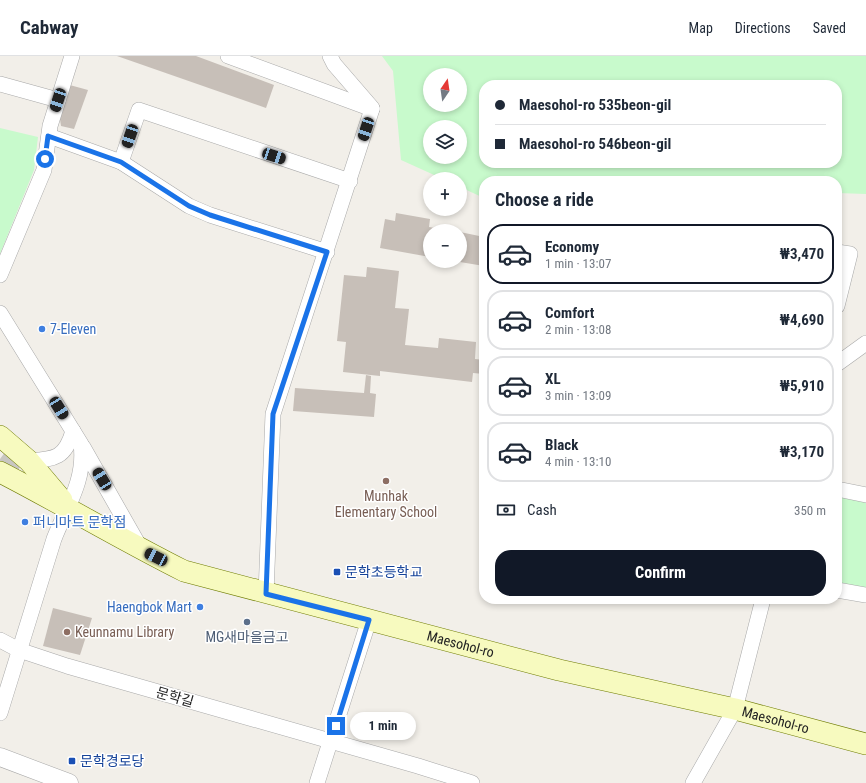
<!DOCTYPE html>
<html lang="en">
<head>
<meta charset="utf-8">
<style>
	:root { --surface:#fff; --page:#f2f2f3; --text:#1f2937; --muted:#747a83; --line:#e0e1e3; --accent:#111827 }
	body { margin:0; font-family:"Roboto Condensed","Noto Sans KR",sans-serif; background:var(--page); color:var(--text); height:100vh; display:flex; flex-direction:column; font-size:15px; white-space:nowrap }
	* { box-sizing:border-box; margin:0 }
	p { font-size:13px; color:var(--muted) }
	.icon { flex:none; width:22px; height:22px; fill:none; stroke:currentColor; stroke-width:2; stroke-linecap:round; stroke-linejoin:round }
	.map { position:relative; flex:1; overflow:hidden }
	.sheet { position:absolute; left:479px; top:120px; width:363px; height:428px; display:flex; flex-direction:column; background:var(--surface); border-radius:16px; box-shadow:0 2px 6px #0003 }
	.sheet>* { flex:none }
	.banner { position:absolute; left:479px; top:24px; width:363px; height:88px; border-radius:16px; box-shadow:0 2px 6px #0003; display:grid; align-content:center; height:88px; padding:0 16px; background:var(--surface) }
	.needle { width:26px; rotate:13deg }
	.buttons { position:absolute; left:423px; top:12px; display:grid; gap:8px }
	.buttons a { display:grid; place-items:center; width:44px; height:44px; border-radius:50%; background:var(--surface); box-shadow:0 2px 6px #0003; font-size:20px }
	.end { position:absolute; width:18px; height:18px; margin:-9px; border:5px solid #1a73e8; background:#fff; box-shadow:0 0 0 2px #fff }
	.from { border-radius:50% }
	.bubble { position:absolute; height:28px; border-radius:14px; background:var(--surface); box-shadow:0 2px 6px #0003; font-size:13px; font-weight:700; line-height:28px; text-align:center }
	.car { position:absolute; width:12px; height:24px; margin:-12px -6px; border-radius:5px; box-shadow:0 0 3px 1px #0007; background:linear-gradient(#222 24%,#8ab4d8 0 40%,#222 0 76%,#8ab4d8 0 86%,#222 0) }
	.banner b { display:flex; align-items:center; gap:14px; height:38px; font-size:15px }
	.banner b+b { border-top:1px solid var(--line) }
	.banner i { width:10px; height:10px; background:var(--text) }
	ul { padding:0; list-style:none }
	li { display:flex; align-items:center; gap:12px; height:60px; margin:0 8px 6px; padding:0 8px; border:2px solid var(--line); border-radius:16px }
	li div { flex:1 }
	li b { display:block; font-size:15px }
	li em { font-style:normal; font-weight:700 }
	li.selected { border-color:var(--accent) }
	li>.icon { width:36px; height:36px; stroke-width:1.5 }
	h2 { padding:0 16px; font-size:18px; line-height:48px }
	.pay { display:flex; align-items:center; gap:10px; height:44px; padding:0 16px; font-size:15px }
	.pay p { margin-inline-start:auto }
	.action { display:flex; gap:8px; margin-top:auto; padding:8px 16px }
	.action a { flex:1; height:46px; border-radius:16px; background:var(--accent); color:#fff; font-size:16px; font-weight:700; line-height:46px; text-align:center }
	header { display:flex; align-items:center; gap:24px; box-sizing:border-box; height:56px; padding:0 20px; background:var(--surface); border-bottom:1px solid var(--line) }
	header strong { font-size:19px }
	nav { display:flex; gap:22px; margin-inline-start:auto; font-size:14px }
	.map>svg:first-child { display:block }
	.park { fill:#c8facc; fill-rule:evenodd }
	.building { fill:#c7bfb8 }
	.lines { fill:none; stroke-linecap:round; stroke-linejoin:round }
	.secondary-tunnel { stroke:#c8c6c1; stroke-width:21; stroke-dasharray:21 10; stroke-linecap:butt }
	.minor-casing { stroke:#a9a9a9; stroke-width:16 }
	.tertiary-casing { stroke:#a9a9a9; stroke-width:19 }
	.secondary-casing { stroke:#707d05; stroke-width:22 }
	.minor { stroke:#fff; stroke-width:15 }
	.tertiary { stroke:#fff; stroke-width:18 }
	.secondary { stroke:#f7fabf; stroke-width:21 }
	.route { stroke:#1a73e8; stroke-width:5 }
	.shop-dot { fill:#3f7fe0; stroke:#fff; stroke-width:1.5 }
	.education-dot { fill:#8d6e63; stroke:#fff; stroke-width:1.5 }
	.transit-dot { fill:#1a4fb4; stroke:#fff; stroke-width:1.5 }
	.service-dot { fill:#5c6f8a; stroke:#fff; stroke-width:1.5 }
	.labels { text-anchor:middle; stroke-width:3; stroke-linejoin:round; paint-order:stroke }
	.shop-label { font-size:14px; fill:#366cbe; stroke:#fff; text-anchor:start }
	.education-label { font-size:14px; fill:#785e54; stroke:#fff }
	.transit-label { font-size:14px; fill:#164399; stroke:#fff; text-anchor:start }
	.service-label { font-size:14px; fill:#4e5e75; stroke:#fff }
	.street-label { font-size:14px; fill:#222; stroke:#fff }
</style>
</head>
<body>
<header>
<strong>Cabway</strong>
<nav><a>Map</a><a>Directions</a><a>Saved</a></nav>
</header>
<div class="map">
<svg width="866" height="727" viewBox="0 0 866 727">
	<rect width="100%" height="100%" fill="#f2efe9"/>
	<g class="park">
		<path d="M382,0H866V138L837,137V125H484V142L460,131V123H443L401,104L393,15ZM430,19H460V49H430ZM484,29H837V107H484ZM430,71H460V101H430Z"/>
		<polygon points="0,72 38,81 34,114 0,198"/>
		<polygon points="837,438 866,444 866,534 837,528"/>
	</g>
	<g class="building">
		<polygon points="117,0 196,0 274,29 266,52"/>
		<polygon points="66,28 88,34 74,73 61,70 59,57"/>
		<polygon points="396,157 430,163 429,171 447,174 430,175 430,201 380,192 385,163 395,165"/>
		<polygon points="460,176 484,181 484,210 460,206"/>
		<polygon points="367,211 399,215 395,252 409,253 405,289 438,292 439,282 476,286 475,303 484,304 484,318 473,317 472,326 380,315 380,320 343,316 346,286 337,285 344,219 366,221"/>
		<polygon points="366,319 371,320 370,337 376,338 374,361 293,355 295,332 364,337"/>
		<polygon points="53,552 92,562 80,599 43,590"/>
	</g>
	<g class="lines">
		<polyline class="secondary-tunnel" points="0,403 27,423"/>
		<defs>
			<g id="minor">
				<polyline points="228,0 372,53"/>
				<polyline points="330,0 334,8 372,52"/>
				<polyline points="0,28 58,44"/>
				<polyline points="49,80 121,106 189,150 210,159 327,196"/>
				<polyline points="121,106 139,54 350,125"/>
				<polyline points="837,196 850,198 837,250"/>
				<polyline points="0,219 44,114 50,70 72,0"/>
				<path d="M0,257L81,388C86,424 66,452 54,483L0,657"/>
				<polyline points="837,308 866,287"/>
				<polyline points="83,391 141,493"/>
				<path d="M29,405C54,403 65,403 73,375"/>
				<polyline points="837,433 866,439"/>
				<polyline points="837,534 866,539"/>
				<polyline points="266,538 273,358 372,53"/>
				<polyline points="0,584 19,594 67,610 418,710 472,727"/>
				<polyline points="317,727 369,564"/>
				<polyline points="693,727 735,653 763,543"/>
			</g>
			<polyline id="tertiary" points="0,701 69,727"/>
			<g id="secondary">
				<polyline points="0,380 29,405 62,444"/>
				<path id="s1" d="M0,416C62,448 122,484 184,515L559,614L735,653L866,688"/>
			</g>
		</defs>
		<use href="#minor" class="minor-casing"/>
		<use href="#tertiary" class="tertiary-casing"/>
		<use href="#secondary" class="secondary-casing"/>
		<use href="#minor" class="minor"/>
		<use href="#tertiary" class="tertiary"/>
		<use href="#secondary" class="secondary"/>
	</g>
	<g class="lines">
		<polyline class="route" points="45,103 48,80 121,106 189,150 210,159 327,196 273,358 266,538 369,564 336,670"/>
	</g>
	<g class="shop-dot">
		<circle cx="42" cy="273" r="4"/>
		<circle cx="25" cy="466" r="4"/>
		<circle cx="200" cy="551" r="4"/>
	</g>
	<g class="education-dot">
		<circle cx="386" cy="425" r="4"/>
		<circle cx="67" cy="576" r="4"/>
	</g>
	<g class="transit-dot">
		<rect x="333" y="512" width="8" height="8" rx="2"/>
		<rect x="68" y="701" width="8" height="8" rx="2"/>
	</g>
	<circle class="service-dot" cx="247" cy="566" r="4"/>
	<g class="labels">
		<g class="shop-label">
			<text x="50" y="278">7-Eleven</text>
			<text x="33" y="471">퍼니마트 문학점</text>
			<text x="192" y="556" text-anchor="end">Haengbok Mart</text>
		</g>
		<g class="education-label">
			<text x="386" y="445">Munhak<tspan x="386" dy="16">Elementary School</tspan></text>
			<text x="75" y="581" text-anchor="start">Keunnamu Library</text>
		</g>
		<g class="transit-label">
			<text x="345" y="521">문학초등학교</text>
			<text x="80" y="710">문학경로당</text>
		</g>
		<g class="service-label">
			<text x="247" y="586">MG새마을금고</text>
		</g>
		<g class="street-label">
			<text dy="5" stroke="none"><textPath href="#s1" startOffset="495">Maesohol-ro</textPath></text>
			<text transform="translate(175 641) rotate(16)" y="5">문학길</text>
			<text dy="5" stroke="none"><textPath href="#s1" startOffset="819">Maesohol-ro</textPath></text>
		</g>
	</g>
</svg>
<div class="buttons">
<a><svg class="needle" viewBox="-14 -14 28 28"><path d="M0-13l5 13h-10z" fill="#e53935"/><path d="M0 13l5-13h-10z" fill="#747a83"/></svg></a>
<a><svg class="icon" aria-label="layers" viewBox="0 0 24 24"><path d="M12 4l9 5-9 5-9-5zM3 14l9 5 9-5"/></svg></a>
<a>+</a>
<a>−</a>
</div>
<i class="end from" style="left:45px;top:103px"></i>
<i class="end" style="left:336px;top:670px"></i>
<div class="bubble" style="left:350px;top:656px;width:66px">1 min</div>
<i class="car" style="left:58px;top:44px;rotate:198deg"></i>
<i class="car" style="left:366px;top:73px;rotate:198deg"></i>
<i class="car" style="left:130px;top:80px;rotate:199deg"></i>
<i class="car" style="left:274px;top:100px;rotate:108deg"></i>
<i class="car" style="left:59px;top:352px;rotate:148deg"></i>
<i class="car" style="left:102px;top:423px;rotate:329deg"></i>
<i class="car" style="left:156px;top:501px;rotate:296deg"></i>
<div class="banner">
<b><i class="from"></i>Maesohol-ro 535beon-gil</b>
<b><i></i>Maesohol-ro 546beon-gil</b>
</div>
<section class="sheet">
<h2>Choose a ride</h2>
<ul>
<li class="selected"><svg class="icon" aria-label="car" viewBox="0 0 24 24"><path d="M5 17H2v-5l4-1 3-4h7l3 4 3 1v5h-3M9 17h6M6 11h13"/><circle cx="7" cy="17" r="2"/><circle cx="17" cy="17" r="2"/></svg><div><b>Economy</b><p>1 min · 13:07</p></div><em>₩3,470</em></li>
<li><svg class="icon" aria-label="car" viewBox="0 0 24 24"><path d="M5 17H2v-5l4-1 3-4h7l3 4 3 1v5h-3M9 17h6M6 11h13"/><circle cx="7" cy="17" r="2"/><circle cx="17" cy="17" r="2"/></svg><div><b>Comfort</b><p>2 min · 13:08</p></div><em>₩4,690</em></li>
<li><svg class="icon" aria-label="car" viewBox="0 0 24 24"><path d="M5 17H2v-5l4-1 3-4h7l3 4 3 1v5h-3M9 17h6M6 11h13"/><circle cx="7" cy="17" r="2"/><circle cx="17" cy="17" r="2"/></svg><div><b>XL</b><p>3 min · 13:09</p></div><em>₩5,910</em></li>
<li><svg class="icon" aria-label="car" viewBox="0 0 24 24"><path d="M5 17H2v-5l4-1 3-4h7l3 4 3 1v5h-3M9 17h6M6 11h13"/><circle cx="7" cy="17" r="2"/><circle cx="17" cy="17" r="2"/></svg><div><b>Black</b><p>4 min · 13:10</p></div><em>₩3,170</em></li>
</ul>
<div class="pay"><svg class="icon" aria-label="cash" viewBox="0 0 24 24"><path d="M3 7h18v10H3z"/><circle cx="12" cy="12" r="2"/></svg>Cash<p>350 m</p></div>
<div class="action"><a>Confirm</a></div>
</section>
</div>
</body>
</html>
